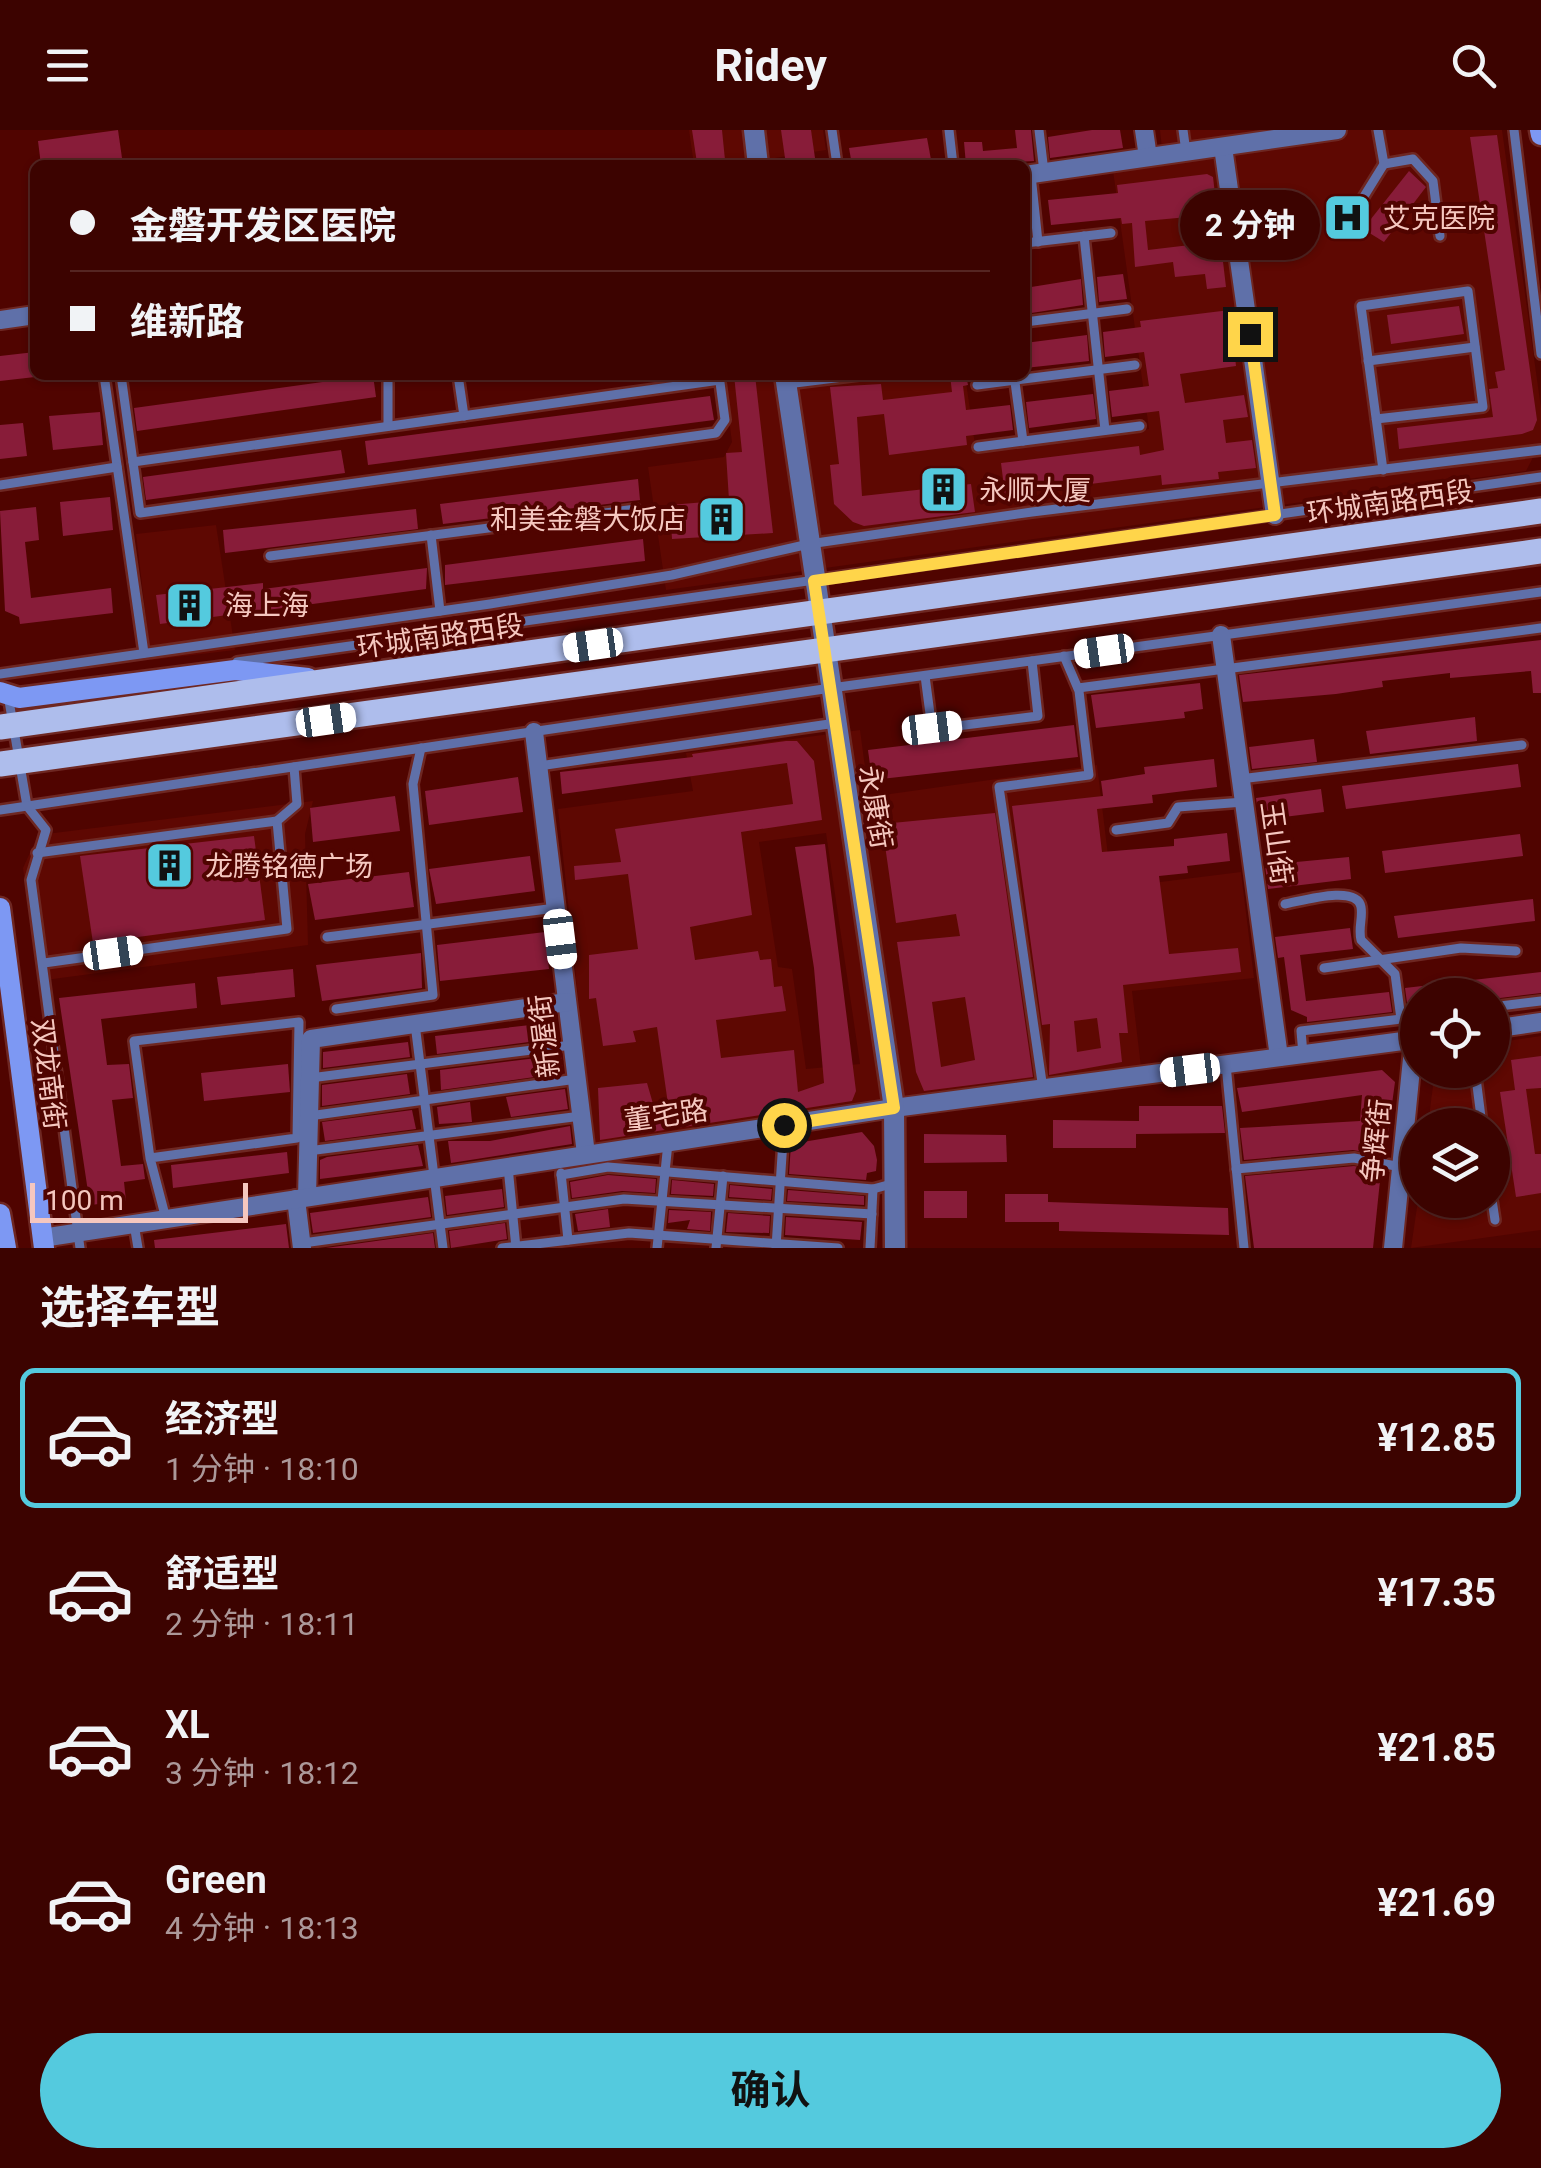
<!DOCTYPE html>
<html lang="zh">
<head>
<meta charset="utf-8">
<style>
	:root { --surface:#3c0300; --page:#430d0a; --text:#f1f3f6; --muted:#ac9899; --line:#552522; --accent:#54cade }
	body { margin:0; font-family:Roboto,"Noto Sans SC",sans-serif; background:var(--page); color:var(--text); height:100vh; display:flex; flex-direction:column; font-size:38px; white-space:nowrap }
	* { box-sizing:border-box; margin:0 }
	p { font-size:32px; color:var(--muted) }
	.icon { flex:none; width:55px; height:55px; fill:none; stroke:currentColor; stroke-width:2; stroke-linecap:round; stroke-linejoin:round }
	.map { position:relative; height:1118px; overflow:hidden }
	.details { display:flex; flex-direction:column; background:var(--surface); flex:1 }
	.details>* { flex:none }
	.hud { position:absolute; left:30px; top:30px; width:1000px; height:220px; border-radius:15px; box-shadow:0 2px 8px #0004,0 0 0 2px var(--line); display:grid; align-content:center; height:220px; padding:0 40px; background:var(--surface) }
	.controls { position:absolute; left:1400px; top:848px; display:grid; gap:20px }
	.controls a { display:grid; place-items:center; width:110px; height:110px; border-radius:50%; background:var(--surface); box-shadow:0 2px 8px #0004,0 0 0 2px var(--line); font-size:50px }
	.scale { position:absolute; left:30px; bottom:25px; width:218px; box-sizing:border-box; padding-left:10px; border:5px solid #f5c7bf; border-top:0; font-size:28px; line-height:35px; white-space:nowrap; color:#f5c7bf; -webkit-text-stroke:8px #500400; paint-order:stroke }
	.end { position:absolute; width:45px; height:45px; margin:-22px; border:12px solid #ffd54a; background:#111; box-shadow:0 0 0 5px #111 }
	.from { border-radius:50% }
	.bubble { position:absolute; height:70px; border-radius:35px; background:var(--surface); box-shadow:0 2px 8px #0004,0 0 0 2px var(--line); font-size:32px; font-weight:700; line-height:70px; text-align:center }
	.car { position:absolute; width:30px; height:60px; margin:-30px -15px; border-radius:12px; box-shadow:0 0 8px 2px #0007; background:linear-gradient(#fff 24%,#345 0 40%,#fff 0 76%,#345 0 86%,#fff 0) }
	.hud b { display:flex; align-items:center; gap:35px; height:95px; font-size:38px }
	.hud b+b { border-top:2px solid var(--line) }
	.hud i { width:25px; height:25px; background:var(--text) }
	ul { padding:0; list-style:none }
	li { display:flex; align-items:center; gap:30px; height:140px; margin:0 20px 15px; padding:0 20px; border:5px solid transparent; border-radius:15px }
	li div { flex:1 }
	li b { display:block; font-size:38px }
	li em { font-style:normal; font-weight:700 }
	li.current { border-color:var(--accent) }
	li>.icon { width:90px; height:90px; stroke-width:1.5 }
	h2 { padding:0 40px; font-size:45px; line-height:120px }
	.cta { display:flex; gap:20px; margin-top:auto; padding:20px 40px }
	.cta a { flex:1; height:115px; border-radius:60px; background:var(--accent); color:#111; font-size:40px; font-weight:700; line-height:115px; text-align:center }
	header { display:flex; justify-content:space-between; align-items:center; height:130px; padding:0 40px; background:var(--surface); font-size:45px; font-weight:700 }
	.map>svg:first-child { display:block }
	.built { fill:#5e0802; fill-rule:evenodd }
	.building { fill:#881c39; fill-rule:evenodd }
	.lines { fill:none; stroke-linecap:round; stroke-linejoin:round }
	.service-casing { stroke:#6e2722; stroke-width:14 }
	.minor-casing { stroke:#6e2722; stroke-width:22 }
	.tertiary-casing { stroke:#6e2722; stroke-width:25 }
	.secondary-casing { stroke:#6e2722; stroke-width:25 }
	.primary-casing { stroke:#6e2722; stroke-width:30 }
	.service { stroke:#5f70a9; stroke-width:9 }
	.minor { stroke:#5f70a9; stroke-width:18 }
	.tertiary { stroke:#5f70a9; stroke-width:20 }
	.secondary { stroke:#7d98f3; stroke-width:20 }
	.primary { stroke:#aebdec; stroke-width:25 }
	.route { stroke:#ffd54a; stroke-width:12 }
	.labels { text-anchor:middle; stroke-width:8; stroke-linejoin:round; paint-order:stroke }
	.poi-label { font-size:28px; fill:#f5c7bf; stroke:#500400; text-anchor:start }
	.street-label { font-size:28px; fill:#f5c7bf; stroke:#500400 }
</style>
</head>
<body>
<header><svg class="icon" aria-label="menu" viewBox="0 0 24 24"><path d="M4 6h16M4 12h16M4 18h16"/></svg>Ridey<svg class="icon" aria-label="search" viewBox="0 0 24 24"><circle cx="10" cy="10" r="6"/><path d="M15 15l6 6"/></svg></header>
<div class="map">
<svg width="1541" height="1118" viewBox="0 0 1541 1118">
	<rect width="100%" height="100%" fill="#500400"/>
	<g class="built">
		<polygon points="689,0 823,0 826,20 775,28 775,35 694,35"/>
		<polygon points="1160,0 1502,0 1541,278 1541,312 1526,341 666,460 648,337 724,327 732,312 723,245 965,245 976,322 1149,299 1111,26 1162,19"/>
		<polygon points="216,395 235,520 151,530 136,404"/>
		<path d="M860,600L869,667L1097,635L1112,758L1241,742L1254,848L1132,861L1141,937L594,1017L558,679L693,661L686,623ZM826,703L860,934L806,939L792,839L778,837L759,712Z"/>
		<polygon points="313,671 305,704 308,815 38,851 23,738 38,705"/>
		<polygon points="1541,906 1541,1100 1411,1118 1418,1070 1492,1070 1492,995 1428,995 1435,940 1492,940 1493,913"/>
	</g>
	<g class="building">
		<polygon points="118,0 123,35 41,35 38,11"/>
		<polygon points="692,0 722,0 725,30 697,33"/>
		<polygon points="781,0 811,0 816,35 786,35"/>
		<polygon points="1015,0 1031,0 1034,31 966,35 964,12 982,12 983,21 1017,18"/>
		<polygon points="1092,0 1120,0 1123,18 1050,28 1048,7"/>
		<polygon points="1497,5 1537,290 1533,300 1522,304 1399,319 1397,298 1493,287 1489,259 1498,258 1495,242 1505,240 1470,7"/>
		<polygon points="927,8 932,35 852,35 849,18"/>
		<polygon points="1409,41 1426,57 1384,112 1363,99"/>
		<path d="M1207,44L1213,47L1226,157L1207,159L1205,144L1175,147L1173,132L1135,137L1132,93L1122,94L1121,88L1051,95L1048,70L1118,63L1117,55ZM1188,87L1190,115L1148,120L1145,91Z"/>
		<polygon points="1123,144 1127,169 1099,172 1097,147"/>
		<polygon points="1081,149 1083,175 1025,184 1025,158"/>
		<polygon points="1459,176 1464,204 1391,214 1387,185"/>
		<polygon points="1230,180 1236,236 1180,244 1185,273 1244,265 1248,287 1223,290 1226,313 1252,310 1256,338 1218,342 1219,349 1162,355 1161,345 1005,365 1001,333 1139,316 1140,325 1164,320 1159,281 1112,287 1109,261 1149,256 1144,222 1105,227 1103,202 1141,197 1140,191"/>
		<polygon points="1087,205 1089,231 1025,238 1025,213"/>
		<polygon points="35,222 35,247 0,251 0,226"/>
		<polygon points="373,245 376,267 137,301 134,278"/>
		<polygon points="734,245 755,245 773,403 672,409 670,375 729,370 726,323 742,322"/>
		<polygon points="950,245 966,245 968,255 963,256 966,280 1010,275 1013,300 966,306 967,315 889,325 884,284 857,287 862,366 971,354 975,382 864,396 853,392 834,374 830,335 839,334 830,257 881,254 883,270 952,262"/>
		<polygon points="1093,264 1096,289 1029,298 1026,272"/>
		<polygon points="710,266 714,290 368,335 365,311"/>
		<polygon points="100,282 103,315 53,320 49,286"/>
		<polygon points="23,293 27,326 0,329 0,295"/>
		<polygon points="341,320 345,343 146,370 143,347"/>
		<polygon points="638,349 640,370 443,394 440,374"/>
		<polygon points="110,367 113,400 63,406 60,372"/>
		<polygon points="36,377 39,410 25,412 31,468 111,458 113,483 20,494 19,487 5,481 0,381"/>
		<polygon points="416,379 418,399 225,423 223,400"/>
		<polygon points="643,409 645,431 445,455 445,435"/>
		<polygon points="427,438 426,459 160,494 156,465 263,453 263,459"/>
		<polygon points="1541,510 1541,563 1533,563 1531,541 1450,548 1450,543 1382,551 1383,557 1336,564 1243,572 1239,545"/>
		<polygon points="1200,553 1203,579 1184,582 1185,588 1096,598 1091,565"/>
		<polygon points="1475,587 1477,611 1370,624 1366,601"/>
		<polygon points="1074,595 1078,627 872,650 868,620"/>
		<polygon points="1314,609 1317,632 1252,639 1249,617"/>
		<polygon points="786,611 797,611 814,631 822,690 741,702 752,785 690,797 695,830 758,821 760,830 771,829 774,857 782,856 786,881 716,890 721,928 794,920 798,962 824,953 814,838 795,717 825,714 856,961 852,971 600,1010 598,958 647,953 658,991 670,988 657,897 633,901 636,912 603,916 596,868 589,869 589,825 638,819 628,744 575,750 574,736 621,732 615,699 793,674 787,633 562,664 560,642 693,627 692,624"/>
		<path d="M1214,629L1217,657L1152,665L1153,673L1097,679L1102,722L1174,716V709L1227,703L1230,731L1187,736L1188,743L1159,746L1169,824L1238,818L1241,842L1123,855L1128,903H1119L1122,932L1049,945L1050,894L1042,895L1012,676L1103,666L1101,651L1145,644L1144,637ZM1097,888L1101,918L1077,922L1074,891Z"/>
		<polygon points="1518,634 1521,657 1346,679 1342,656"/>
		<polygon points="518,647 523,682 429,695 425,661"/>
		<polygon points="1321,659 1324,682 1259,690 1256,668"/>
		<polygon points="395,666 400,701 313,712 310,678"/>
		<path d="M995,683L1033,947L924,961L916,942L897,812L960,806L956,784L896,793L882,694ZM965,867L975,930L941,937L932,872Z"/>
		<polygon points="1520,704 1523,726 1385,743 1382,721"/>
		<polygon points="254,706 265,790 93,813 80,726"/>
		<polygon points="530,726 535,761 436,774 429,739"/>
		<polygon points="1349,727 1351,749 1268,759 1265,735"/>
		<polygon points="409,742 414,777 315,790 308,754"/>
		<polygon points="1533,769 1535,791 1398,808 1394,786"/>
		<polygon points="1350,798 1353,819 1300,825 1306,871 1389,862 1392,882 1307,892 1307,887 1291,880 1284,827 1278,828 1275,807"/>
		<polygon points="545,802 549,839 440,851 437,815"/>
		<polygon points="421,823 422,858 322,871 316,835"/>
		<polygon points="293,839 295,867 221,875 217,847"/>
		<polygon points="1541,842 1541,863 1492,869 1492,865 1418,865 1418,879 1408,880 1405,858"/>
		<polygon points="195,853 197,878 101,889 107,935 129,934 133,968 112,970 121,1036 143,1034 145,1049 124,1052 126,1071 90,1075 59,868"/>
		<polygon points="557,892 559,908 437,924 435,906"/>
		<polygon points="408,912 410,927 323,938 323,922"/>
		<polygon points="561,925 563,943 441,960 440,940"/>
		<polygon points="1541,926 1541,958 1526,959 1535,1024 1541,1024 1541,1063 1516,1067 1500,962 1515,960 1511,930"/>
		<polygon points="288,934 290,962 204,971 201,943"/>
		<polygon points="1382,940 1395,952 1385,1026 1353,1020 1244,1030 1240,998 1360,991 1362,965 1242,982 1237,958"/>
		<polygon points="407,944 410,964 322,976 322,955"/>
		<polygon points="565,959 568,979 511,987 506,967"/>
		<polygon points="470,972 472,992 439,994 437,977"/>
		<polygon points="1139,976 1222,976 1225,1003 1136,1004 1136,1018 1053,1018 1053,990 1139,991"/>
		<polygon points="412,980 416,999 325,1011 322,992"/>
		<polygon points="570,996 572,1014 451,1033 448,1011 490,1011"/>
		<polygon points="862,1002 874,1016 877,1030 876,1041 867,1043 866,1050 789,1044 791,1014"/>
		<polygon points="924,1004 1006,1005 1007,1032 924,1033"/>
		<polygon points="418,1015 423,1036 320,1049 320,1030 327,1027"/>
		<polygon points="287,1022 289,1043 173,1058 171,1035"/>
		<polygon points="1354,1036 1381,1041 1373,1118 1254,1118 1245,1046"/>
		<polygon points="608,1045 656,1049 655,1063 622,1061 572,1068 570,1052"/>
		<polygon points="672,1050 714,1054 713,1066 671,1064"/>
		<polygon points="730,1055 772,1059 771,1070 729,1067"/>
		<polygon points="502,1059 504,1077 447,1085 445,1066"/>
		<polygon points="788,1060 864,1066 864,1075 787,1071"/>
		<rect x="924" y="1061" width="43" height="27"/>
		<polygon points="1005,1064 1048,1064 1048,1072 1228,1078 1229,1105 1059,1101 1059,1092 1005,1092"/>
		<polygon points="428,1067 431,1087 313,1103 310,1083"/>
		<polygon points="608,1079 610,1097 578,1101 575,1084"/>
		<polygon points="669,1080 711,1082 710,1101 687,1099 690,1090 668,1093"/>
		<polygon points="728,1083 770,1086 769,1103 726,1102"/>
		<polygon points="786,1087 862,1092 860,1110 785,1105"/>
		<polygon points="505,1093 507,1109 451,1118 449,1101"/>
		<polygon points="286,1094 289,1118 155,1118 154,1110"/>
		<polygon points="433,1103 435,1118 326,1118"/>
	</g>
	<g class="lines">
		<defs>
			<g id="service">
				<polyline points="832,0 837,35"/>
				<polyline points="949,0 953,35"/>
				<polyline points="1039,0 1044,42"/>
				<polyline points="1183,0 1186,22"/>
				<polyline points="1378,0 1384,34 1413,29 1433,51 1440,106"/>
				<polyline points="1514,0 1541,224"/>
				<polyline points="1031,45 1038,112"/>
				<polyline points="1358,76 1384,34"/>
				<polyline points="1084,106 1105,300"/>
				<polyline points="1025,113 1111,103"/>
				<polyline points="1025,192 1127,179"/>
				<polyline points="1368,231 1475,217"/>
				<polyline points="104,245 144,523"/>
				<polyline points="121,245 140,383 716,303 725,290 719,245"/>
				<polyline points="458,245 464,286"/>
				<polyline points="1014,245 1023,311"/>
				<polyline points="787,254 859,245"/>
				<polyline points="977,255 1135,235"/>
				<polyline points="1376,289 1483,277 1468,161 1361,176 1383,340"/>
				<polyline points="388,296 388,245"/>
				<polyline points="978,317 1140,296"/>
				<polyline points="133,332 720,250"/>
				<polyline points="0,355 117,337"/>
				<polyline points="431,405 440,481"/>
				<polyline points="270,426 636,379"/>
				<polyline points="237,532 1541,347"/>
				<polyline points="0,544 490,474 672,445 809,414 1032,382 1541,320"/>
				<polyline points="925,546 932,599 1038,586 1032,531"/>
				<polyline points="1078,558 1541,498"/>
				<polyline points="8,565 27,676 46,700 31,750 80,1118"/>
				<polyline points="539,636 836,593"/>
				<polyline points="1240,649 1522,615"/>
				<polyline points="0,680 831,558 1541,462"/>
				<polyline points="1116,700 1168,693 1178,677 1244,672"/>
				<polyline points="37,723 277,691"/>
				<path d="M1285,774C1302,771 1357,754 1361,777C1363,788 1358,798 1361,810L1395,844L1401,889"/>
				<polyline points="327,807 556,778"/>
				<polyline points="44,833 287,799 277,691 297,674 294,637"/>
				<polyline points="1324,838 1461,818 1516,821"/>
				<polyline points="1492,877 1541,871"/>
				<polyline points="336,879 433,865 413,654 421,618"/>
				<polyline points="415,894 443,1118"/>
				<polyline points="1303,924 1301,901 1418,887"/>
				<polyline points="1226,935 1244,1118"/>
				<polyline points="1475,940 1482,995"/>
				<polyline points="310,948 572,915"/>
				<polyline points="1043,959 999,657 1089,645 1079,561 1064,526"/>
				<polyline points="309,986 577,949"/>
				<polyline points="308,1021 581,986"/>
				<polyline points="150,1028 297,1008 299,892 134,911 150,1028 166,1089"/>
				<polyline points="508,1037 516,1118"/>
				<polyline points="1236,1039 1354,1028 1401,1037"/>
				<polyline points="561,1043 568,1110"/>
				<polyline points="561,1045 608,1037 873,1059 895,1053"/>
				<polyline points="1492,1070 1495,1090"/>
				<polyline points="134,1094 138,1118"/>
				<polyline points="303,1113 624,1069 872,1084"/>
				<polyline points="776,1117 784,995"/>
				<polyline points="502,1118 629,1103 838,1118"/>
				<polyline points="657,1118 668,1013"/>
				<polyline points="716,1118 723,1046"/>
				<polyline points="870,1118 873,1059"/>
			</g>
			<g id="minor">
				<polyline points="1144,0 1148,27"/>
				<polyline points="1223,17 1275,385"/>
				<polyline points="1025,45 1337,0"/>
				<polyline points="0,190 35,185"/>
				<polyline points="1221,505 1279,927"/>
				<polyline points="534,602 586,1024"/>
				<polyline points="1492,899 1541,892"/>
				<polyline points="307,1067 311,909 567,872"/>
				<polyline points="296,1069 302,1118"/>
				<polyline points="42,1108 894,978 1418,909"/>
				<polyline points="1393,1118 1414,909"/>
			</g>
			<g id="tertiary">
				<polyline points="754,0 758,35"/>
				<polyline points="785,245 894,978 895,1118"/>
			</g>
			<g id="secondary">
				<polyline points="1540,0 1541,5"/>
				<polyline points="0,562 19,568 235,540 308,548"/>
				<polyline points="0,778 44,1118"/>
				<polyline points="0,1084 6,1118"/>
			</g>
			<g id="primary">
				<polyline points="0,597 1541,381"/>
				<polyline points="0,634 1541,421"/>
			</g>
		</defs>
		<use href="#service" class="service-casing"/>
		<use href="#minor" class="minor-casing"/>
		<use href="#tertiary" class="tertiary-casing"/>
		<use href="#secondary" class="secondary-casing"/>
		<use href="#primary" class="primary-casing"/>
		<use href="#service" class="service"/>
		<use href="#minor" class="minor"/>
		<use href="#tertiary" class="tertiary"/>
		<use href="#secondary" class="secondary"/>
		<use href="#primary" class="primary"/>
	</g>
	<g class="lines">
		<polyline class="route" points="784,995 894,978 814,451 1275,385 1250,204"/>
	</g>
	<defs>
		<symbol id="hospital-square" viewBox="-11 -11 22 22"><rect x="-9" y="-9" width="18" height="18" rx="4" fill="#54cade" stroke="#500400"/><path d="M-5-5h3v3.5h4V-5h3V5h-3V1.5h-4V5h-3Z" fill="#111"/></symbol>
		<symbol id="building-square" viewBox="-11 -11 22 22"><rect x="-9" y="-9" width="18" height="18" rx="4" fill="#54cade" stroke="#500400"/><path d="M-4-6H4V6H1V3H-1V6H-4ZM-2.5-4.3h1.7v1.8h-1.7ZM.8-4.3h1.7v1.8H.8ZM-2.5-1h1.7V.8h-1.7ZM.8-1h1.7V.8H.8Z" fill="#111"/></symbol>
	</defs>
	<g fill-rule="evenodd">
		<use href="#hospital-square" x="1320" y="60" width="55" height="55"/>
		<use href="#building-square" x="916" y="332" width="55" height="55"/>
		<use href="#building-square" x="694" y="362" width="55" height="55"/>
		<use href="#building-square" x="162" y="448" width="55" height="55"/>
		<use href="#building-square" x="142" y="708" width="55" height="55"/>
	</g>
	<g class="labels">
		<g class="poi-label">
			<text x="1383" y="98">艾克医院</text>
			<text x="979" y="370">永顺大厦</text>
			<text x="686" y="399" text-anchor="end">和美金磐大饭店</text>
			<text x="225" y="485">海上海</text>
			<text x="205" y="746">龙腾铭德广场</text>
		</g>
		<g class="street-label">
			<text transform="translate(1390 372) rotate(-8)" y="10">环城南路西段</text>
			<text transform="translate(440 506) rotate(-8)" y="10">环城南路西段</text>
			<text transform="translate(876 677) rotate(81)" y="10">永康街</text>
			<text transform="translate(1277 713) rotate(82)" y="10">玉山街</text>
			<text transform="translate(544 906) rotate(-97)" y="10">新渥街</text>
			<text transform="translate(49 944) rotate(83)" y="10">双龙南街</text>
			<text transform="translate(666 985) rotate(-8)" y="10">董宅路</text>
			<text transform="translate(1376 1011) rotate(-84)" y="10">争辉街</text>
		</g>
	</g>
</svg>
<div class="controls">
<a><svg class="icon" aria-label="locate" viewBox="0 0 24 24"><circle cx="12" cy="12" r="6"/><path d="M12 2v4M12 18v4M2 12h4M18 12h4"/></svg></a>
<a><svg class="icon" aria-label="layers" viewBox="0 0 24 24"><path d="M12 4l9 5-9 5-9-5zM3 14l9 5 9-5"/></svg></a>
</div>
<div class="scale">100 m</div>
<i class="end from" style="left:784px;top:995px"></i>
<i class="end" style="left:1250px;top:204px"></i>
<div class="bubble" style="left:1180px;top:60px;width:140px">2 分钟</div>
<i class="car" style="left:593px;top:515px;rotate:262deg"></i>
<i class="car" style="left:1104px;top:521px;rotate:262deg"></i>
<i class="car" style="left:326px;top:590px;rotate:82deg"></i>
<i class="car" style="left:932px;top:598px;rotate:83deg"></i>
<i class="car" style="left:560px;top:809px;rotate:173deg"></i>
<i class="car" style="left:113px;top:823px;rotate:82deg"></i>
<i class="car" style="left:1190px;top:940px;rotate:263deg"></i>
<div class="hud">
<b><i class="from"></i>金磐开发区医院</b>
<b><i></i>维新路</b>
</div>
</div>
<section class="details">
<h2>选择车型</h2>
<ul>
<li class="current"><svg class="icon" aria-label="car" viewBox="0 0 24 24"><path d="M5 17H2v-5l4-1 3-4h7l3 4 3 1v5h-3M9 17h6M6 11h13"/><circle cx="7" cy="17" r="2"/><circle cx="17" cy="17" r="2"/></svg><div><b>经济型</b><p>1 分钟 · 18:10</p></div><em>¥12.85</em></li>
<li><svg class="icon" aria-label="car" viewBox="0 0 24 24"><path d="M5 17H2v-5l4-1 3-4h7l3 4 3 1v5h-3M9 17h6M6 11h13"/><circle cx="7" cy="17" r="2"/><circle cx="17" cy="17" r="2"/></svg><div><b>舒适型</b><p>2 分钟 · 18:11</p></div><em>¥17.35</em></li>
<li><svg class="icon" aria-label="car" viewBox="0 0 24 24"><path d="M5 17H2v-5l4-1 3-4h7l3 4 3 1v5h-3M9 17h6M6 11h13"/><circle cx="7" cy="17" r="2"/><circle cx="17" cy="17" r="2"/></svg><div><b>XL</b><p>3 分钟 · 18:12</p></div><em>¥21.85</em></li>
<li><svg class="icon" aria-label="car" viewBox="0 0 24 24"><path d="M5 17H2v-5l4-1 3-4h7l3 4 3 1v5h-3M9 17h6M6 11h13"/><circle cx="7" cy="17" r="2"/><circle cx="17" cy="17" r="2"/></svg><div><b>Green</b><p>4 分钟 · 18:13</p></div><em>¥21.69</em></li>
</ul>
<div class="cta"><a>确认</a></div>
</section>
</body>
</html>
